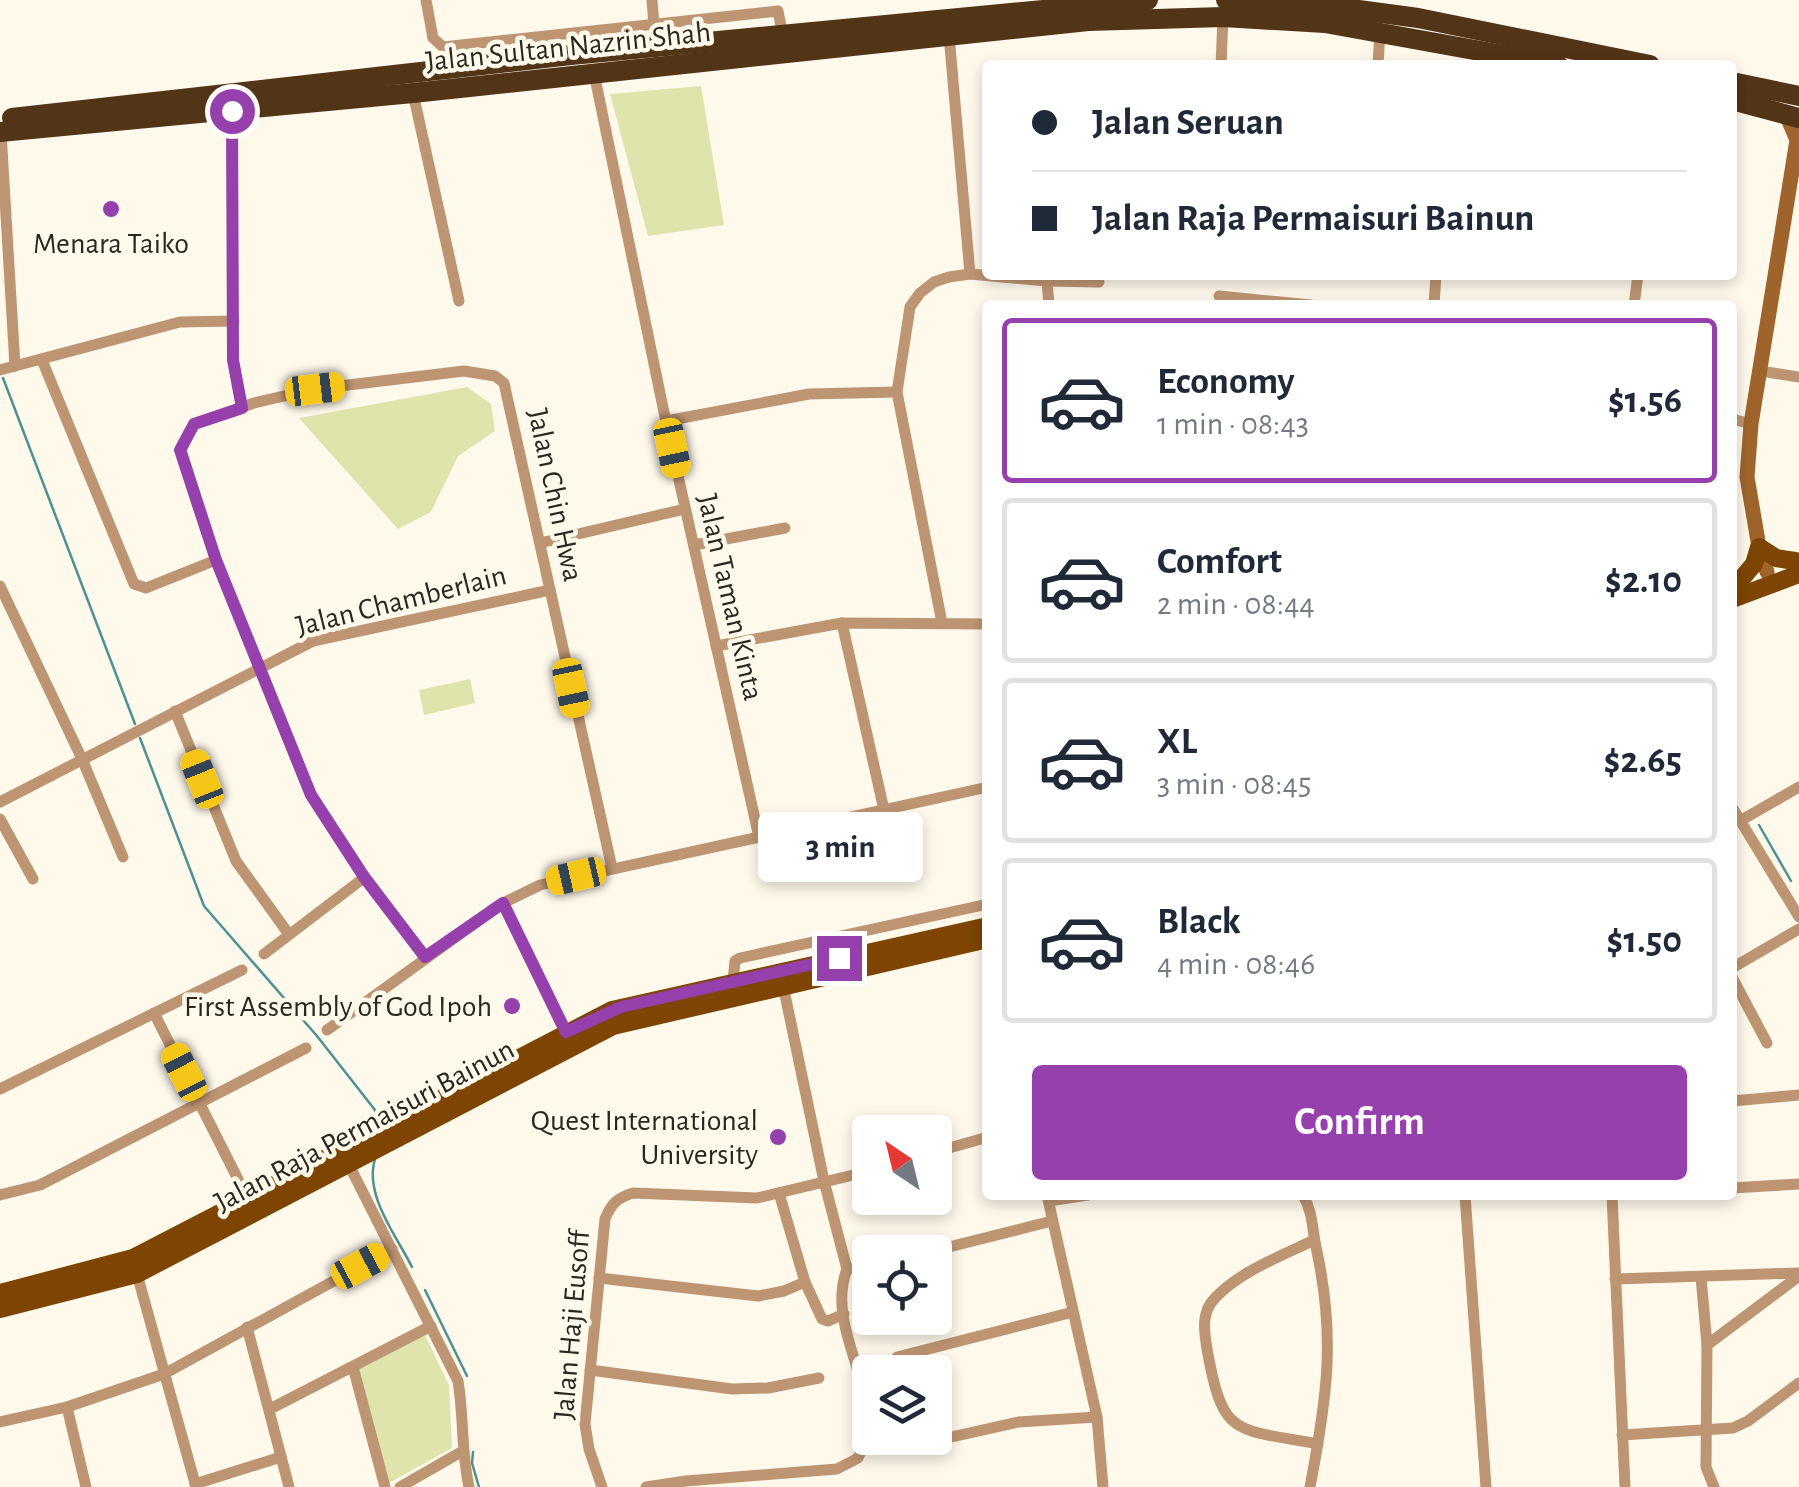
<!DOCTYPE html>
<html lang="en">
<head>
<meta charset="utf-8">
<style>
	:root { --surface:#fff; --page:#f2f2f3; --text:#1f2937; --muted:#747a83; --line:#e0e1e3; --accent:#9640ad }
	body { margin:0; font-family:"Alegreya Sans",sans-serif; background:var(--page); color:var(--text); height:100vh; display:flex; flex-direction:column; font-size:38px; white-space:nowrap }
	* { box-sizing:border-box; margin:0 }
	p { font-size:32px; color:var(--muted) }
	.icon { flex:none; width:55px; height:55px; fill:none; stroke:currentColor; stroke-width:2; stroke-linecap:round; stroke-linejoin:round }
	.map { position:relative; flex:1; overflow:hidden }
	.sheet { position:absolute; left:982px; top:300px; width:755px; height:900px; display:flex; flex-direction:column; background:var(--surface); border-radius:10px; box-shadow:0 5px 15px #0003 }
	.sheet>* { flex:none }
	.top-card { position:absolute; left:982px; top:60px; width:755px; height:220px; border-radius:10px; box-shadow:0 5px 15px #0003; display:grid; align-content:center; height:220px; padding:0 50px; background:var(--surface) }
	.needle { width:65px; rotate:325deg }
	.fabs { position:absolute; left:852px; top:1115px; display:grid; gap:20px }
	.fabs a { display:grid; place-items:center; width:100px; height:100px; border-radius:10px; background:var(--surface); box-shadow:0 5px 15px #0003; font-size:50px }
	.end { position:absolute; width:45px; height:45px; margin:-22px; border:12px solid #9640ad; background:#fff; box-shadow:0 0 0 5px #fff }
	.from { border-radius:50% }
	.bubble { position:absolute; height:70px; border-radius:10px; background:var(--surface); box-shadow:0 5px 15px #0003; font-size:32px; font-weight:600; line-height:70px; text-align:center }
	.car { position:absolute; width:30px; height:60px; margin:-30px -15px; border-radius:12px; box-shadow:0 0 8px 2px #0007; background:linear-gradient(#f5c518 24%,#345 0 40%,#f5c518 0 76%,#345 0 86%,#f5c518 0) }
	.top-card b { display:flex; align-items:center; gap:35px; height:95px; font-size:38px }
	.top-card b+b { border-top:2px solid var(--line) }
	.top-card i { width:25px; height:25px; background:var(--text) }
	ul { padding:18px 0 0; list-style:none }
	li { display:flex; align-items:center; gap:30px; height:165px; margin:0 20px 15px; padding:0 30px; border:5px solid var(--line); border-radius:10px }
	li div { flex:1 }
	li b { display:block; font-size:38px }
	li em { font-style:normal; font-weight:600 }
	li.current { border-color:var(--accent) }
	li>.icon { width:90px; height:90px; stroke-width:1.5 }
	.primary-button { display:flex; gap:20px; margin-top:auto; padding:20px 50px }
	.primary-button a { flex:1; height:115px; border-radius:10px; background:var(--accent); color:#fff; font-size:40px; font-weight:600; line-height:115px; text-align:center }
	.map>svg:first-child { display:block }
	.green { fill:#dfe4ad }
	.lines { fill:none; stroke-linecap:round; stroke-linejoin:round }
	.stream { stroke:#4e9096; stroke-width:2.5 }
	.street { stroke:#be9573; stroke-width:11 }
	.secondary { stroke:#9e642c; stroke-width:15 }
	.primary { stroke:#7d4501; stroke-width:18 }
	.highway { stroke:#523417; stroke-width:20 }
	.route { stroke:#9640ad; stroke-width:12 }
	.poi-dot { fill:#9640ad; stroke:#fef9ea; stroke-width:4 }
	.labels { text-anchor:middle; stroke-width:9; stroke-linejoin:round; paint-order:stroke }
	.street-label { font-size:30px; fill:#2a2721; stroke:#fef9ea }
	.poi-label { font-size:30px; fill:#2a2721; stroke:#fef9ea; text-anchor:end }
</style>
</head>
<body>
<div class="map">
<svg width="1799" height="1487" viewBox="0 0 1799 1487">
	<rect width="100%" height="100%" fill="#fef9ea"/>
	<g class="green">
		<polygon points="701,86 724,225 648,236 610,94"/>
		<polygon points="467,387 491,404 495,431 458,456 431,512 398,529 299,418"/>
		<polygon points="470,679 475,703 424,715 419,690"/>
		<polygon points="425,1335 449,1385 452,1448 389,1483 357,1370"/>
	</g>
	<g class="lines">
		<g class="stream">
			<polyline points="3,378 135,724"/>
			<polyline points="140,738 204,906 317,1036 375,1110 376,1123"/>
			<polyline points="1759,825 1791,881"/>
			<path d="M375,1159C364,1195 396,1235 412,1267"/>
			<polyline points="425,1290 467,1376"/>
			<polyline points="473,1452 472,1463 479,1487"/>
		</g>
		<g class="street">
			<polyline points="426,0 433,38 443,47 778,11 783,36"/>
			<polyline points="652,0 654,25"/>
			<polyline points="949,35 970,274"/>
			<polyline points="1221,65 1223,17"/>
			<polyline points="1378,65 1380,31"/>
			<polyline points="594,73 666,422 759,837"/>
			<polyline points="413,93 459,301"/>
			<polyline points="232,111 233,360 242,407"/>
			<polyline points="1,132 15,366"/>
			<polyline points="1047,281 1099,282"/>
			<polyline points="1219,296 1311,305"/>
			<polyline points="1434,305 1436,275"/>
			<polyline points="1634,305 1638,275"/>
			<polyline points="42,360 134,584 146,588 216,560"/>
			<polyline points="0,370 180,322 234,321"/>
			<polyline points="1760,371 1799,377"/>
			<polyline points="1732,419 1751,424"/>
			<polyline points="666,421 809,394 897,392"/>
			<polyline points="540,543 685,509"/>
			<polyline points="694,545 785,528"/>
			<polyline points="0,586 82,759 123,857"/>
			<polyline points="842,623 884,810"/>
			<polyline points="942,623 897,392 910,307 920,293 934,282 949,277 970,274 1047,281 1049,305"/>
			<polyline points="716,646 842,623 988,624"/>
			<polyline points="175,711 236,861 288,933"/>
			<polyline points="0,802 313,641 550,590"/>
			<polyline points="1732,807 1799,917"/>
			<polyline points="0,819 33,879"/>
			<polyline points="1740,821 1799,787"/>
			<polyline points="503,903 565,1032"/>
			<polyline points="264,954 365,877"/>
			<polyline points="425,957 365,877 311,795 216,560 181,450 194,424 254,403 315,389 464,371 495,376 504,383 612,868"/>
			<polyline points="1732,968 1799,929"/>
			<polyline points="1732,977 1767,1043"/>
			<polyline points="733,981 735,961 740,958 988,904"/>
			<polyline points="783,985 824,1181 847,1269 870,1268"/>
			<polyline points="154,1013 248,1199"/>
			<polyline points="327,1030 503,903 540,885 988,787"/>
			<polyline points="0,1089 242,970"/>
			<polyline points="1732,1101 1799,1095"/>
			<polyline points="935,1152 988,1137"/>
			<path d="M347,1161L458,1381C464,1417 461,1450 469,1487"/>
			<polyline points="1732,1188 1799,1184"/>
			<polyline points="0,1195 40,1185 306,1048"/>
			<polyline points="1047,1195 1097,1417 1103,1487"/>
			<path d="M1303,1195C1313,1213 1312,1228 1316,1247C1336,1337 1327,1398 1310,1487"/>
			<polyline points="1465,1195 1486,1487"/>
			<polyline points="1612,1195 1625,1487"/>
			<polyline points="1049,1201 1088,1195"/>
			<path d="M1314,1240C1282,1256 1240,1271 1215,1298C1201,1312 1204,1331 1207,1349C1223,1439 1234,1428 1318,1444"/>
			<polyline points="929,1252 1052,1221"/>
			<polyline points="137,1274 196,1487"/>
			<polyline points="1701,1277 1707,1345 1706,1467 1714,1487"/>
			<polyline points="599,1278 758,1296 784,1291 805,1282 779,1193"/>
			<polyline points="1615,1279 1799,1273"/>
			<polyline points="805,1282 822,1319 828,1321 844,1314"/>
			<polyline points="247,1327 289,1487"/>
			<polyline points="1707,1345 1799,1276"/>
			<polyline points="897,1357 1073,1312"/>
			<polyline points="353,1367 385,1487"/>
			<polyline points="590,1370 732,1389 768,1388 819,1378"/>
			<polyline points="67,1407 86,1487"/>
			<polyline points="270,1409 431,1326"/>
			<polyline points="0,1422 67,1407 164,1374 392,1249"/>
			<polyline points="1622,1435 1733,1428 1748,1421 1799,1383"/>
			<polyline points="911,1446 1018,1422 1097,1417"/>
			<polyline points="195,1484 281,1457"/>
			<polyline points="400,1487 461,1452"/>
			<path d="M602,1487L589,1449L585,1424L605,1219C611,1204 617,1198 633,1193L757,1198L870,1171"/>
			<path d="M646,1487L686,1481L837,1469L858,1458C891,1396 823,1333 847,1269"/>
		</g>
		<polyline class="secondary" points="1767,572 1759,547 1747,477 1751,424 1797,140 1786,114"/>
		<g class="primary">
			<polyline points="1738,583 1754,564 1759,547 1776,558 1795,561"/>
			<polyline points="1732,599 1799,574"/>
			<polyline points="0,1293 133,1258 612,1010 988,926"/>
			<polyline points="0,1309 137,1274 613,1026 988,939"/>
		</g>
		<g class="highway">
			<polyline points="1226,0 1337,7 1418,18 1650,65"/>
			<polyline points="1732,82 1799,96"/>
			<polyline points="1732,100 1799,118"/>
			<polyline points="12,118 571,55 1148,0"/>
			<polyline points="0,132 413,93 1088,21 1223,17 1325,23 1558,65"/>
		</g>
	</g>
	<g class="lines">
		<polyline class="route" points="232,111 233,360 242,408 194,424 180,450 216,560 311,795 364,877 425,957 503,903 566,1032 621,1007 839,958"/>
	</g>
	<g class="poi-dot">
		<circle cx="111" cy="209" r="10"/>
		<circle cx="512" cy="1006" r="10"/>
		<circle cx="778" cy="1137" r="10"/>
	</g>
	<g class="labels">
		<g class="street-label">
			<text transform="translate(568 46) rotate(-6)" y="10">Jalan Sultan Nazrin Shah</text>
			<text transform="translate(556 495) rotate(78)" y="10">Jalan Chin Hwa</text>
			<text transform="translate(731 597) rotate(77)" y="10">Jalan Taman Kinta</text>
			<text transform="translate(401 600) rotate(-14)" y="10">Jalan Chamberlain</text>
			<text transform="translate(364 1125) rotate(-28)" y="10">Jalan Raja Permaisuri Bainun</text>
			<text transform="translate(571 1325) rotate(-85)" y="10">Jalan Haji Eusoff</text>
		</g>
		<g class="poi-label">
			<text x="111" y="253" text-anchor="middle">Menara Taiko</text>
			<text x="492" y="1016">First Assembly of God Ipoh</text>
			<text x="758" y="1130">Quest International<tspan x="758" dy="34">University</tspan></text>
		</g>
	</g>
</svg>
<div class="fabs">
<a><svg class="needle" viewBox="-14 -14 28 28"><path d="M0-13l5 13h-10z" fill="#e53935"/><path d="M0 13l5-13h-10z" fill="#747a83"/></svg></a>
<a><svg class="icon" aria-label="locate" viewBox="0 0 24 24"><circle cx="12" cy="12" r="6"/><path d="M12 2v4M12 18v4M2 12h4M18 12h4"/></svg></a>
<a><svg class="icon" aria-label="layers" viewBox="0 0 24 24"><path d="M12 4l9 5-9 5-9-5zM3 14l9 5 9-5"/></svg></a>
</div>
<i class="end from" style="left:232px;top:111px"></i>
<i class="end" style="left:839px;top:958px"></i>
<div class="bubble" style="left:758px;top:812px;width:165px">3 min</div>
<i class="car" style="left:315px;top:389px;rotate:83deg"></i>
<i class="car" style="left:672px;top:448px;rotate:168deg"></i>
<i class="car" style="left:571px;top:688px;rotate:168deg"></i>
<i class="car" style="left:202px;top:779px;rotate:338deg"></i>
<i class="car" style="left:576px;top:876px;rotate:257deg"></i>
<i class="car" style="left:184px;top:1072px;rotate:333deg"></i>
<i class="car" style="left:360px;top:1266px;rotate:62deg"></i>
<div class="top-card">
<b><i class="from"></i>Jalan Seruan</b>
<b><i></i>Jalan Raja Permaisuri Bainun</b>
</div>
<section class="sheet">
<ul>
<li class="current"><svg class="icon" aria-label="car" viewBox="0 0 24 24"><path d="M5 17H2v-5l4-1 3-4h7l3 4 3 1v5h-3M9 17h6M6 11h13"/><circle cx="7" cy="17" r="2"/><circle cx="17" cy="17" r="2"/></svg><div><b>Economy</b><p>1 min · 08:43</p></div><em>$1.56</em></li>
<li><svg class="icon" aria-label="car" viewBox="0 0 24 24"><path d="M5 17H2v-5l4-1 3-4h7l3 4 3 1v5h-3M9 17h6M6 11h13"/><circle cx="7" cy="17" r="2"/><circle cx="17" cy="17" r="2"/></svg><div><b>Comfort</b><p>2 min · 08:44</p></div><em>$2.10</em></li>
<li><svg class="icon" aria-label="car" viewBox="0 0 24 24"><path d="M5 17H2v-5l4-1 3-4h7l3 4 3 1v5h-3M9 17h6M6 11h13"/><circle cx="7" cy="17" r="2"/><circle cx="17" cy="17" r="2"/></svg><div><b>XL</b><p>3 min · 08:45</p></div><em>$2.65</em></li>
<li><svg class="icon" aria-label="car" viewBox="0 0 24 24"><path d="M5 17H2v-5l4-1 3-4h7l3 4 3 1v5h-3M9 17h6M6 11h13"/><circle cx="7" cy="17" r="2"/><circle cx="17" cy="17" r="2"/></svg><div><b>Black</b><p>4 min · 08:46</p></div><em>$1.50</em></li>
</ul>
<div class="primary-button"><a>Confirm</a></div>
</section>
</div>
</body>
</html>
